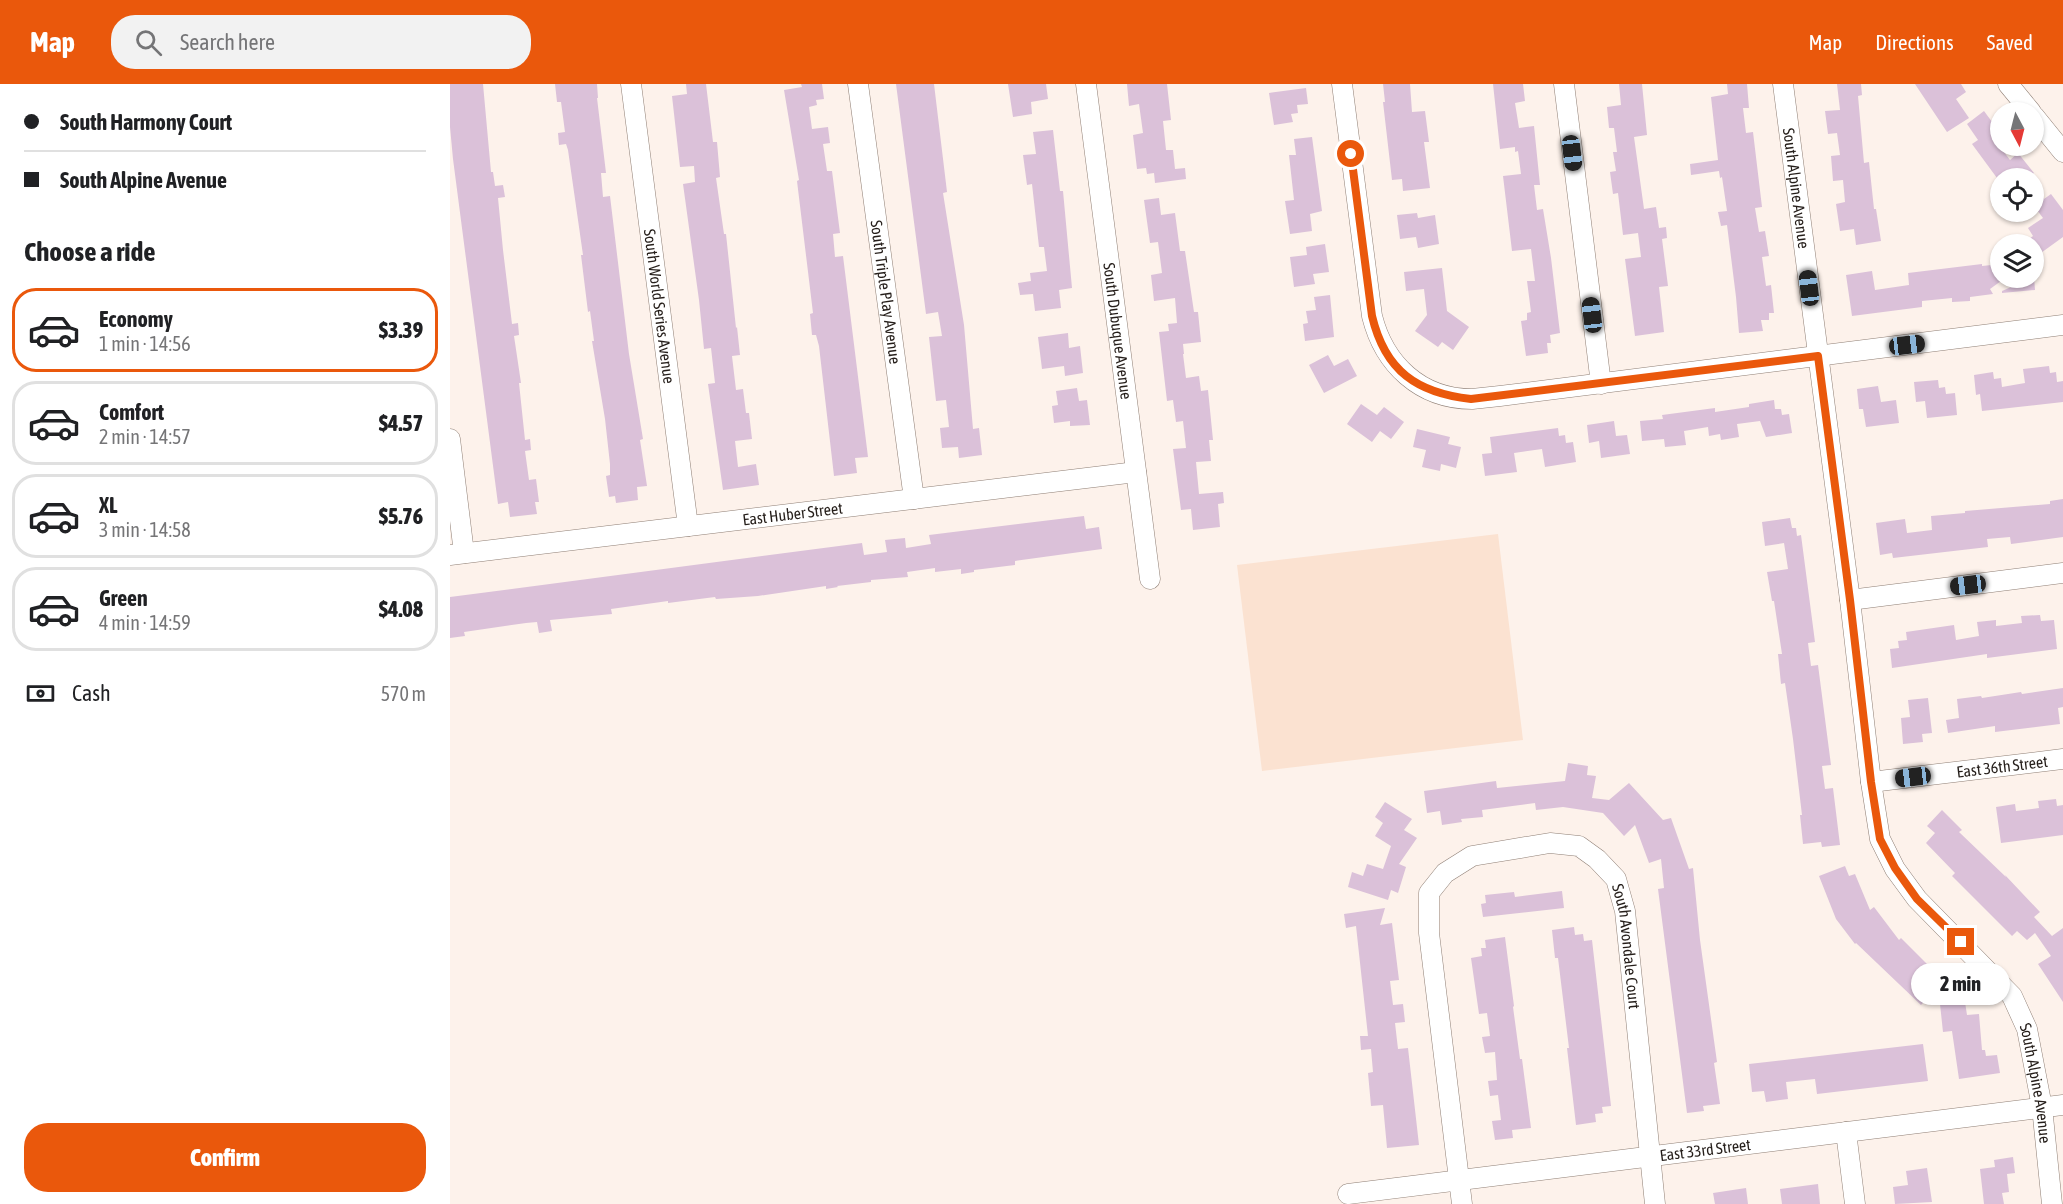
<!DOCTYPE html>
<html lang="en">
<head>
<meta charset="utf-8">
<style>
	:root { --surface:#fff; --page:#f2f2f2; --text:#202124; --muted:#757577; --line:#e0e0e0; --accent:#ea580c }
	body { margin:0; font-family:"Asap Condensed",sans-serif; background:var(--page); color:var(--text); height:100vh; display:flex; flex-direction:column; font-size:22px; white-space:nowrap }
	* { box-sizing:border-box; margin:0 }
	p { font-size:20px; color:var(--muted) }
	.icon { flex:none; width:33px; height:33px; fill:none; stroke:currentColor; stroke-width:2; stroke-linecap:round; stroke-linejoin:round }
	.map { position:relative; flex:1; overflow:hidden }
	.side { display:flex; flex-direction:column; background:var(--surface); width:450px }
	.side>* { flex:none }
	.guide { display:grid; align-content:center; height:132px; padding:0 24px; background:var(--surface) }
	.needle { width:39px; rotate:173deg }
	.buttons { position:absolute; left:1540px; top:18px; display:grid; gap:12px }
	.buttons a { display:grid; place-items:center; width:54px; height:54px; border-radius:50%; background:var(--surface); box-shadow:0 2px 4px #0004; font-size:30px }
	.end { position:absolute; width:27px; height:27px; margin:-14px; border:8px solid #ea580c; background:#fff; box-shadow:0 0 0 3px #fff }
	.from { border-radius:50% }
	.bubble { position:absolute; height:42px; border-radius:21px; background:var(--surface); box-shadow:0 2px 4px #0004; font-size:20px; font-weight:800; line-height:42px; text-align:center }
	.car { position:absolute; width:18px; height:36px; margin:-18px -9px; border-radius:8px; box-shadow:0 0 4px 2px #0007; background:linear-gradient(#222 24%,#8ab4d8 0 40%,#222 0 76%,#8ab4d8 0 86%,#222 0) }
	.guide b { display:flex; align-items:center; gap:21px; height:57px; font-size:22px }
	.guide b+b { border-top:2px solid var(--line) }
	.guide i { width:15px; height:15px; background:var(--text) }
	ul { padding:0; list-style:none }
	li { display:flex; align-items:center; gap:18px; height:84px; margin:0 12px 9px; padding:0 12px; border:3px solid var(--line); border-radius:24px }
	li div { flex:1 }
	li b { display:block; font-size:22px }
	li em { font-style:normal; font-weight:800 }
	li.active { border-color:var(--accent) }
	li>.icon { width:54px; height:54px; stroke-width:1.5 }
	h2 { padding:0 24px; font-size:27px; line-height:72px }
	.pay { display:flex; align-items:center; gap:15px; height:66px; padding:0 24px; font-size:22px }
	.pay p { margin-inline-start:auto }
	.primary-button { display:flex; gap:12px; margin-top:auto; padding:12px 24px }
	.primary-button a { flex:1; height:69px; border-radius:24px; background:var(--accent); color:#fff; font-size:24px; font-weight:800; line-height:69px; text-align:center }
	header { display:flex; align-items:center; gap:36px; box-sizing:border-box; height:84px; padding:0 30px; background:var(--accent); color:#fff }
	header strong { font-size:28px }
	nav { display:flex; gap:33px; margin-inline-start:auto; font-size:21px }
	.search { width:420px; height:54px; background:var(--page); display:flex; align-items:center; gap:15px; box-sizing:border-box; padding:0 21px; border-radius:24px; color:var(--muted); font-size:22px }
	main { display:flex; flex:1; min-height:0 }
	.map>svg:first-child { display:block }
	.built { fill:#fbe2d1 }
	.building { fill:#dbc1d9 }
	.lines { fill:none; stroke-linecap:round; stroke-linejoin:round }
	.minor-casing { stroke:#8f7f75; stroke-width:21 }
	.minor { stroke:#fff; stroke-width:20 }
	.route { stroke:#ea580c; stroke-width:8 }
	.labels { text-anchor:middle; stroke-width:6; stroke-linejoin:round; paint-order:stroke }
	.street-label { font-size:16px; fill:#251e1a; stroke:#fff }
</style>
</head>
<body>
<header>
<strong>Map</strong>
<div class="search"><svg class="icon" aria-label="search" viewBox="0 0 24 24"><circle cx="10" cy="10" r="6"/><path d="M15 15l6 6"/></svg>Search here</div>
<nav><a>Map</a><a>Directions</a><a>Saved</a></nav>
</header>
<main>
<section class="side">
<div class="guide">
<b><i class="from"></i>South Harmony Court</b>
<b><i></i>South Alpine Avenue</b>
</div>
<h2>Choose a ride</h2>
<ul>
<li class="active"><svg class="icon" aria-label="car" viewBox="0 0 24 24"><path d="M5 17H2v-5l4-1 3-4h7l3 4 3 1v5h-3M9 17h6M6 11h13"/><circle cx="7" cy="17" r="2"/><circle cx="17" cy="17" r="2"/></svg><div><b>Economy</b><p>1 min · 14:56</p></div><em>$3.39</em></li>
<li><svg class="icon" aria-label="car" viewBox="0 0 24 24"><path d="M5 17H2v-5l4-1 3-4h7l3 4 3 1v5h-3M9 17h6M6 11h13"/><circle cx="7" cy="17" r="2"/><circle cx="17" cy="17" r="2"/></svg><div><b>Comfort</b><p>2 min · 14:57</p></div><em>$4.57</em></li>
<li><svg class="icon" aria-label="car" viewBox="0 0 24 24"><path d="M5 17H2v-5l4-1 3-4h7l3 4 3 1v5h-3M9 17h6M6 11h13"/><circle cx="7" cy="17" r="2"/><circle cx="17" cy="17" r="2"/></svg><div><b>XL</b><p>3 min · 14:58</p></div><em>$5.76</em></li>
<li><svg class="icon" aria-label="car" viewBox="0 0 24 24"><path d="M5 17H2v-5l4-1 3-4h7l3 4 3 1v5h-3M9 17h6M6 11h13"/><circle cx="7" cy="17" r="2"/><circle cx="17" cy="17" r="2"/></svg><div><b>Green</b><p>4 min · 14:59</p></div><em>$4.08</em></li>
</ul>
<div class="pay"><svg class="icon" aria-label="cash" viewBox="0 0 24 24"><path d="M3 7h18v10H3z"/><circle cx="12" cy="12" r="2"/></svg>Cash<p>570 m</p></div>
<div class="primary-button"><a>Confirm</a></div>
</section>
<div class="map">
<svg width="1613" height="1120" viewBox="0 0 1613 1120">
	<rect width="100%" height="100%" fill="#fdf2eb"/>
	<polygon class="built" points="1048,450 1073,656 812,687 787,481"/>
	<g class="building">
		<polygon points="0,0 33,0 41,88 43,88 45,102 53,101 55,113 48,114 53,166 62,240 68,239 69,251 64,252 71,299 69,299 75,356 80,355 81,366 75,367 79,396 86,395 89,418 85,418 87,430 60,433 58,418 48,420 3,75 0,43"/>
		<polygon points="105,0 147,0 148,14 147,14 156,89 151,89 153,113 160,112 179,270 193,355 190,356 197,402 187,403 188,416 166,419 165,412 159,413 156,392 160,391 160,380 155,335 142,257 144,257 140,227 138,228 131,171 133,171 118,66 116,60 109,61 108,49 115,48 111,18 107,18"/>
		<polygon points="236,0 256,0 263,58 267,58 270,93 266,94 274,150 276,150 286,244 287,243 290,271 282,272 286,306 293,305 296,329 299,329 302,355 285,357 288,383 306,380 309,401 273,406 258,300 265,299 261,264 254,265 249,216 233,100 245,98 244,82 230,83 222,12 237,10"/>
		<polygon points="351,0 372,0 374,15 366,16 367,21 359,23 362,45 378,43 380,59 373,60 377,87 382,87 390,149 383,150 385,173 393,172 418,373 405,374 407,389 384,392 369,262 366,251 362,251 360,230 363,229 347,97 349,96 334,6 352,3"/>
		<polygon points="446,0 484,0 497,108 493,109 514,241 523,345 529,344 532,371 509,374 508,363 492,364 490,344 499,343 496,316 486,317 479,253 492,252 488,228 476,230"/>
		<polygon points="558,0 596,0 598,15 581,18 582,30 563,33"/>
		<polygon points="677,0 717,0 721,36 713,37 716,66 723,66 725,85 735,84 736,95 705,99 704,89 697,90 696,84 687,85 683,51 693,49 689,20 679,22"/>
		<polygon points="933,0 960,0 962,28 975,27 979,58 974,58 980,104 953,107 952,95 942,96 933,18 935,18"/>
		<polygon points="1043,0 1073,0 1075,17 1065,19 1069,44 1084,42 1090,101 1084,101 1087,126 1093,125 1101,174 1110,249 1100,251 1101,259 1097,259 1098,269 1076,272 1071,237 1077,236 1077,229 1081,228 1077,197 1085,197 1081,165 1062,167 1053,92 1071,90 1068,67 1065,68 1065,63 1050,65"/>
		<polygon points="1169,0 1192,0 1197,51 1184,53 1194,125 1206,123 1209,144 1216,143 1217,154 1212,155 1218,202 1209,203 1214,248 1185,252 1175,175 1191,173 1188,149 1173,151 1168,109 1163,110 1160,88 1166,87 1163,68 1167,68 1164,44 1159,44 1157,23 1171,21"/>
		<polygon points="1277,0 1297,0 1299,24 1293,24 1296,49 1303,48 1312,123 1305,124 1309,148 1315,147 1319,172 1312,173 1316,202 1321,201 1324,229 1319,229 1319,236 1311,236 1313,247 1289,249 1286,213 1277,141 1271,142 1268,128 1277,127 1272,93 1270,94 1269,87 1241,91 1240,80 1268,76 1261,13 1278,10"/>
		<polygon points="1387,0 1411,0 1412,11 1408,12 1414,79 1419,78 1424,125 1426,125 1431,157 1406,161 1404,145 1390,147 1386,120 1395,118 1393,96 1383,97 1381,72 1390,71 1387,49 1378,50 1375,27 1390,26"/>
		<polygon points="1465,0 1511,0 1516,8 1506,15 1519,34 1497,48"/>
		<polygon points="856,4 858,20 847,21 848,29 841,30 843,38 824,41 819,9"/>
		<polygon points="1534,27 1548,46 1541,51 1560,76 1568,69 1584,89 1577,94 1547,94 1522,60 1528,56 1517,40"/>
		<polygon points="603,46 610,107 613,107 622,204 609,206 611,224 585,227 583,210 570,211 568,199 581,197 580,189 597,187 594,163 589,163 582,100 577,101 573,71 586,70 583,48"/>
		<polygon points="862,53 872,127 860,130 862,147 840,150 835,117 844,116 839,71 846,71 844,55"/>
		<polygon points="1584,103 1594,115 1601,110 1613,126 1613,153 1584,174 1584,160 1579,155 1583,152 1578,144 1593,134 1584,122"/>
		<polygon points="709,114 711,131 725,129 730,167 735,167 744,228 748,228 751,258 733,260 734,270 733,270 736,294 749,292 751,307 758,306 763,356 759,356 761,377 746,378 749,410 773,408 774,419 768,420 770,443 743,446 741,425 731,426 723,365 736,364 733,337 726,338 723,316 717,317 709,248 719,247 718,240 727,239 725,214 704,217 701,191 712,189 708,158 700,159 694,116"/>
		<polygon points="967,129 968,134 985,131 989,160 968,164 966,153 950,155 947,131"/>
		<polygon points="875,160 879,188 863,190 865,200 844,203 840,173 857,171 856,163"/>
		<polygon points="1532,180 1532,182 1551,180 1551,197 1540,205 1543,210 1520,213 1520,217 1502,218 1502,214 1472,217 1472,223 1402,232 1396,191 1422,187 1425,206 1459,201 1458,189"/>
		<polygon points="992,184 997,227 1019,243 1003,266 992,258 988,263 965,247 977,231 974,205 956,207 954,188"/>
		<polygon points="1584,193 1585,206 1552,209 1552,207"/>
		<polygon points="880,211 884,253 855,257 853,240 858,239 856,227 866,226 864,213"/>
		<polygon points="618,249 619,264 630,262 633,289 615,292 614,282 592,285 588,253"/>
		<polygon points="878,271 884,282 898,275 907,292 874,309 859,281"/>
		<polygon points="1599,282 1600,289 1606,288 1607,298 1613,297 1613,318 1532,327 1530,310 1526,311 1524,291 1543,288 1544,295 1551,294 1552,303 1575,299 1573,285"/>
		<polygon points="1488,296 1489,304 1495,303 1496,310 1505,309 1507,331 1477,334 1475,317 1466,318 1464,298"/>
		<polygon points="1428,302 1431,318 1446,316 1449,339 1416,343 1413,325 1409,325 1407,305"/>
		<polygon points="627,304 629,317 637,316 640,341 620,342 620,337 604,339 602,322 608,321 606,307"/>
		<polygon points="1324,316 1325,325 1331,325 1332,331 1339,330 1342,349 1316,353 1310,337 1287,340 1289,353 1271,356 1270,350 1259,352 1258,343 1234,347 1236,361 1215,363 1214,355 1192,357 1190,337 1213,335 1212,331 1265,324 1265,328 1299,323 1299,320"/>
		<polygon points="911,320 927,331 934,323 954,338 941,355 930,347 922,358 897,340"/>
		<polygon points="1164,337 1166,352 1177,351 1180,370 1151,374 1149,357 1139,359 1137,341"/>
		<polygon points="1108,344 1109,352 1115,351 1116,359 1123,358 1126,378 1095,383 1092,365 1064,369 1067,388 1035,392 1032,370 1042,369 1040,353"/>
		<polygon points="967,345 1000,353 998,360 1011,363 1006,384 991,380 990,387 972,383 976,366 963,363"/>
		<polygon points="1613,415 1613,453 1561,460 1560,453 1537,455 1538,463 1443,474 1442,469 1430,471 1426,439 1455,435 1457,449 1482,446 1481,432 1515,429 1515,427 1600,420 1600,417"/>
		<polygon points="634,432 636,445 649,443 652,465 565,477 565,481 524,486 524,488 511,490 511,485 485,488 485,484 457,488 458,493 421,496 421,498 387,502 388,503 376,505 376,502 308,512 266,515 265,513 218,519 218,517 161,525 162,530 100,536 102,547 89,549 87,538 76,539 14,548 15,552 0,554 0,513 412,459 414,471 437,468 435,456 455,454 456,464 481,460 479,451"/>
		<polygon points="1340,434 1342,444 1346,444 1347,452 1351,451 1365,558 1358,559 1361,582 1368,581 1381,681 1372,682 1375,705 1383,704 1390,761 1372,763 1371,758 1353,760 1350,731 1352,731 1343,655 1335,599 1331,600 1328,570 1332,570 1324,517 1322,517 1317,488 1338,485 1334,459 1315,462 1312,438"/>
		<polygon points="1590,531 1591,537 1604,536 1607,565 1537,574 1537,570 1442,584 1440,565 1449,564 1448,557 1457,556 1456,548 1504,541 1506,556 1529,552 1527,538 1546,536 1546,542 1572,539 1571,532"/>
		<polygon points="1613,604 1613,623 1608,624 1610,640 1545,648 1545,642 1498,649 1496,636 1509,634 1507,615 1531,612 1532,614 1571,608 1572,610"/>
		<polygon points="1478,614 1482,649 1472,650 1473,658 1453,660 1451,634 1460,633 1458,616"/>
		<polygon points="1118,679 1138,682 1137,691 1146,692 1142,714 1159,716 1179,699 1213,736 1221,734 1239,785 1243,784 1250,856 1267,978 1264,979 1270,1020 1253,1022 1254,1027 1237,1029 1208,805 1214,804 1211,775 1199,779 1185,741 1174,752 1153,729 1113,723 1086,726 1085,719 1032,726 1033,733 1011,735 1012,738 992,741 990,727 977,729 974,707 1046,697 1047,704 1115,697"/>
		<polygon points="1606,715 1607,722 1613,721 1613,751 1551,759 1546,723 1565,720 1566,727 1589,724 1588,717"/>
		<polygon points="935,718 962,735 954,746 967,754 949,780 956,783 948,809 941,806 938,816 898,803 902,788 913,792 917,780 933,785 941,762 925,752 933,739 925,733"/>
		<polygon points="1492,726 1512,746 1509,748 1556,793 1555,791 1590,828 1584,833 1602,852 1613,844 1613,918 1588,880 1601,872 1585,849 1577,856 1567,847 1562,852 1502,792 1505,789 1476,759 1485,749 1477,742"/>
		<polygon points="1395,782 1399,792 1405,790 1420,826 1424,823 1449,856 1451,854 1485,888 1487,887 1495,895 1471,921 1406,859 1405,860 1386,835 1369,792"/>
		<polygon points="1112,807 1114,824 1033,833 1031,820 1036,819 1035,811 1064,808 1065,813"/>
		<polygon points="935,824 930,841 942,839 949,896 940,897 943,921 953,920 955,938 945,939 948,965 958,964 969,1061 937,1064 933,1021 921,1022 918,989 923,988 921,965 911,966 910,952 918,952 906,842 896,844 894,830"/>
		<polygon points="1124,843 1125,851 1133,850 1134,857 1142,856 1161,1022 1152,1023 1153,1029 1145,1030 1146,1038 1126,1041 1117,964 1119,964 1108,874 1105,874 1102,846"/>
		<polygon points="1055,853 1064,922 1063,923 1070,975 1072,975 1081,1044 1062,1046 1063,1054 1045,1056 1042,1037 1051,1036 1048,1011 1040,1012 1038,997 1047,996 1045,968 1035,969 1032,953 1040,952 1037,929 1029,930 1021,874 1032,872 1031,864 1036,864 1035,856"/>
		<polygon points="1515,918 1517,931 1529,930 1532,966 1535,966 1536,972 1547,971 1550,989 1509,995 1502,947 1493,948 1490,920"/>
		<polygon points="1473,960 1478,997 1367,1010 1365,995 1336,998 1338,1015 1316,1018 1314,1007 1302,1008 1299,980"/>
		<polygon points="1563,1073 1565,1089 1557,1090 1559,1108 1552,1109 1554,1120 1534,1120 1530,1085 1545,1083 1544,1076"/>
		<polygon points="1477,1084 1482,1118 1445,1120 1443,1103 1458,1101 1456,1087"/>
		<polygon points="1368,1100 1370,1120 1332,1120 1330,1105"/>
		<polygon points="1296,1104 1298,1120 1265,1120 1263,1109"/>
	</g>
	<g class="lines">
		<defs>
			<g id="minor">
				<path id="s1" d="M181,0L238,442"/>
				<path id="s2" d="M408,0L464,415"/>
				<path id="s3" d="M636,0L700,495"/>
				<path d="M892,0L922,232C934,280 970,315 1022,315C1031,314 1041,313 1050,312L1613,241"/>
				<polyline points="1114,0 1151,300"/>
				<path id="s4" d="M1333,0L1400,516L1421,698L1430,755L1445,785L1467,815L1562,912L1577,945L1592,1023L1602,1120"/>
				<polyline points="1558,0 1581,28"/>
				<polyline points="1584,32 1613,68"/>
				<polyline points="0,355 14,469"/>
				<path id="s5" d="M0,471L686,388"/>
				<polyline points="1400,516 1613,489"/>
				<path id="s6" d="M1421,698L1613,675"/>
				<polyline points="1396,1048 1405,1120"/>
				<path id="s7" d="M898,1110L1613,1021"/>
				<path id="s8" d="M1012,1120L979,849V809L995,789L1022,772L1100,759L1129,762L1147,775L1166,795L1175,827L1205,1120"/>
			</g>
		</defs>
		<use href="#minor" class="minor-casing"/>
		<use href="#minor" class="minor"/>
	</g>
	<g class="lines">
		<path class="route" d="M901,70L922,232C935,287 967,309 1021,315L1368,272L1400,516L1421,698L1430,755L1445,784L1467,815L1511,858"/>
	</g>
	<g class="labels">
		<g class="street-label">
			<text dy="6" stroke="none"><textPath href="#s4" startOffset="105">South Alpine Avenue</textPath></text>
			<text dy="6" stroke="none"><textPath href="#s2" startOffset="210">South Triple Play Avenue</textPath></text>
			<text dy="6" stroke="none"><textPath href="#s1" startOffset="224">South World Series Avenue</textPath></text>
			<text dy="6" stroke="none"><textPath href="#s3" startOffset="249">South Dubuque Avenue</textPath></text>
			<text dy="6" stroke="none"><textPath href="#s5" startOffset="345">East Huber Street</textPath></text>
			<text dy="6" stroke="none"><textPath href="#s6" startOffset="132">East 36th Street</textPath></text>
			<text dy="6" stroke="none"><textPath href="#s8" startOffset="597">South Avondale Court</textPath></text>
			<text dy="6" stroke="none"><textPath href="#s4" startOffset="1059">South Alpine Avenue</textPath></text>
			<text dy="6" stroke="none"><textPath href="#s7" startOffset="360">East 33rd Street</textPath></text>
		</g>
	</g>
</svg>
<div class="buttons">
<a><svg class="needle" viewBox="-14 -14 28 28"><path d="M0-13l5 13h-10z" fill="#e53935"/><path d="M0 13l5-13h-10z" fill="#757577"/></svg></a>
<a><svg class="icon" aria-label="locate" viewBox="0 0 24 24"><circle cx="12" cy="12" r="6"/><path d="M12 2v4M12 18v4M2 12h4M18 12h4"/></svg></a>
<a><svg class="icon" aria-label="layers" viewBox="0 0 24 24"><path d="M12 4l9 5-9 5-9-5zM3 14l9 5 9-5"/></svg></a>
</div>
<i class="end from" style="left:901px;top:70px"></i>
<i class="end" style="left:1511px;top:858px"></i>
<div class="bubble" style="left:1461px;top:879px;width:99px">2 min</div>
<i class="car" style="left:1122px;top:69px;rotate:173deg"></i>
<i class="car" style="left:1359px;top:204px;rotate:353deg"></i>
<i class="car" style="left:1142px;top:231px;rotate:353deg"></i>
<i class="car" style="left:1457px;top:261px;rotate:83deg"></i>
<i class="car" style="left:1518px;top:501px;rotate:263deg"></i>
<i class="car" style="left:1463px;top:693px;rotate:263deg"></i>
</div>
</main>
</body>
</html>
